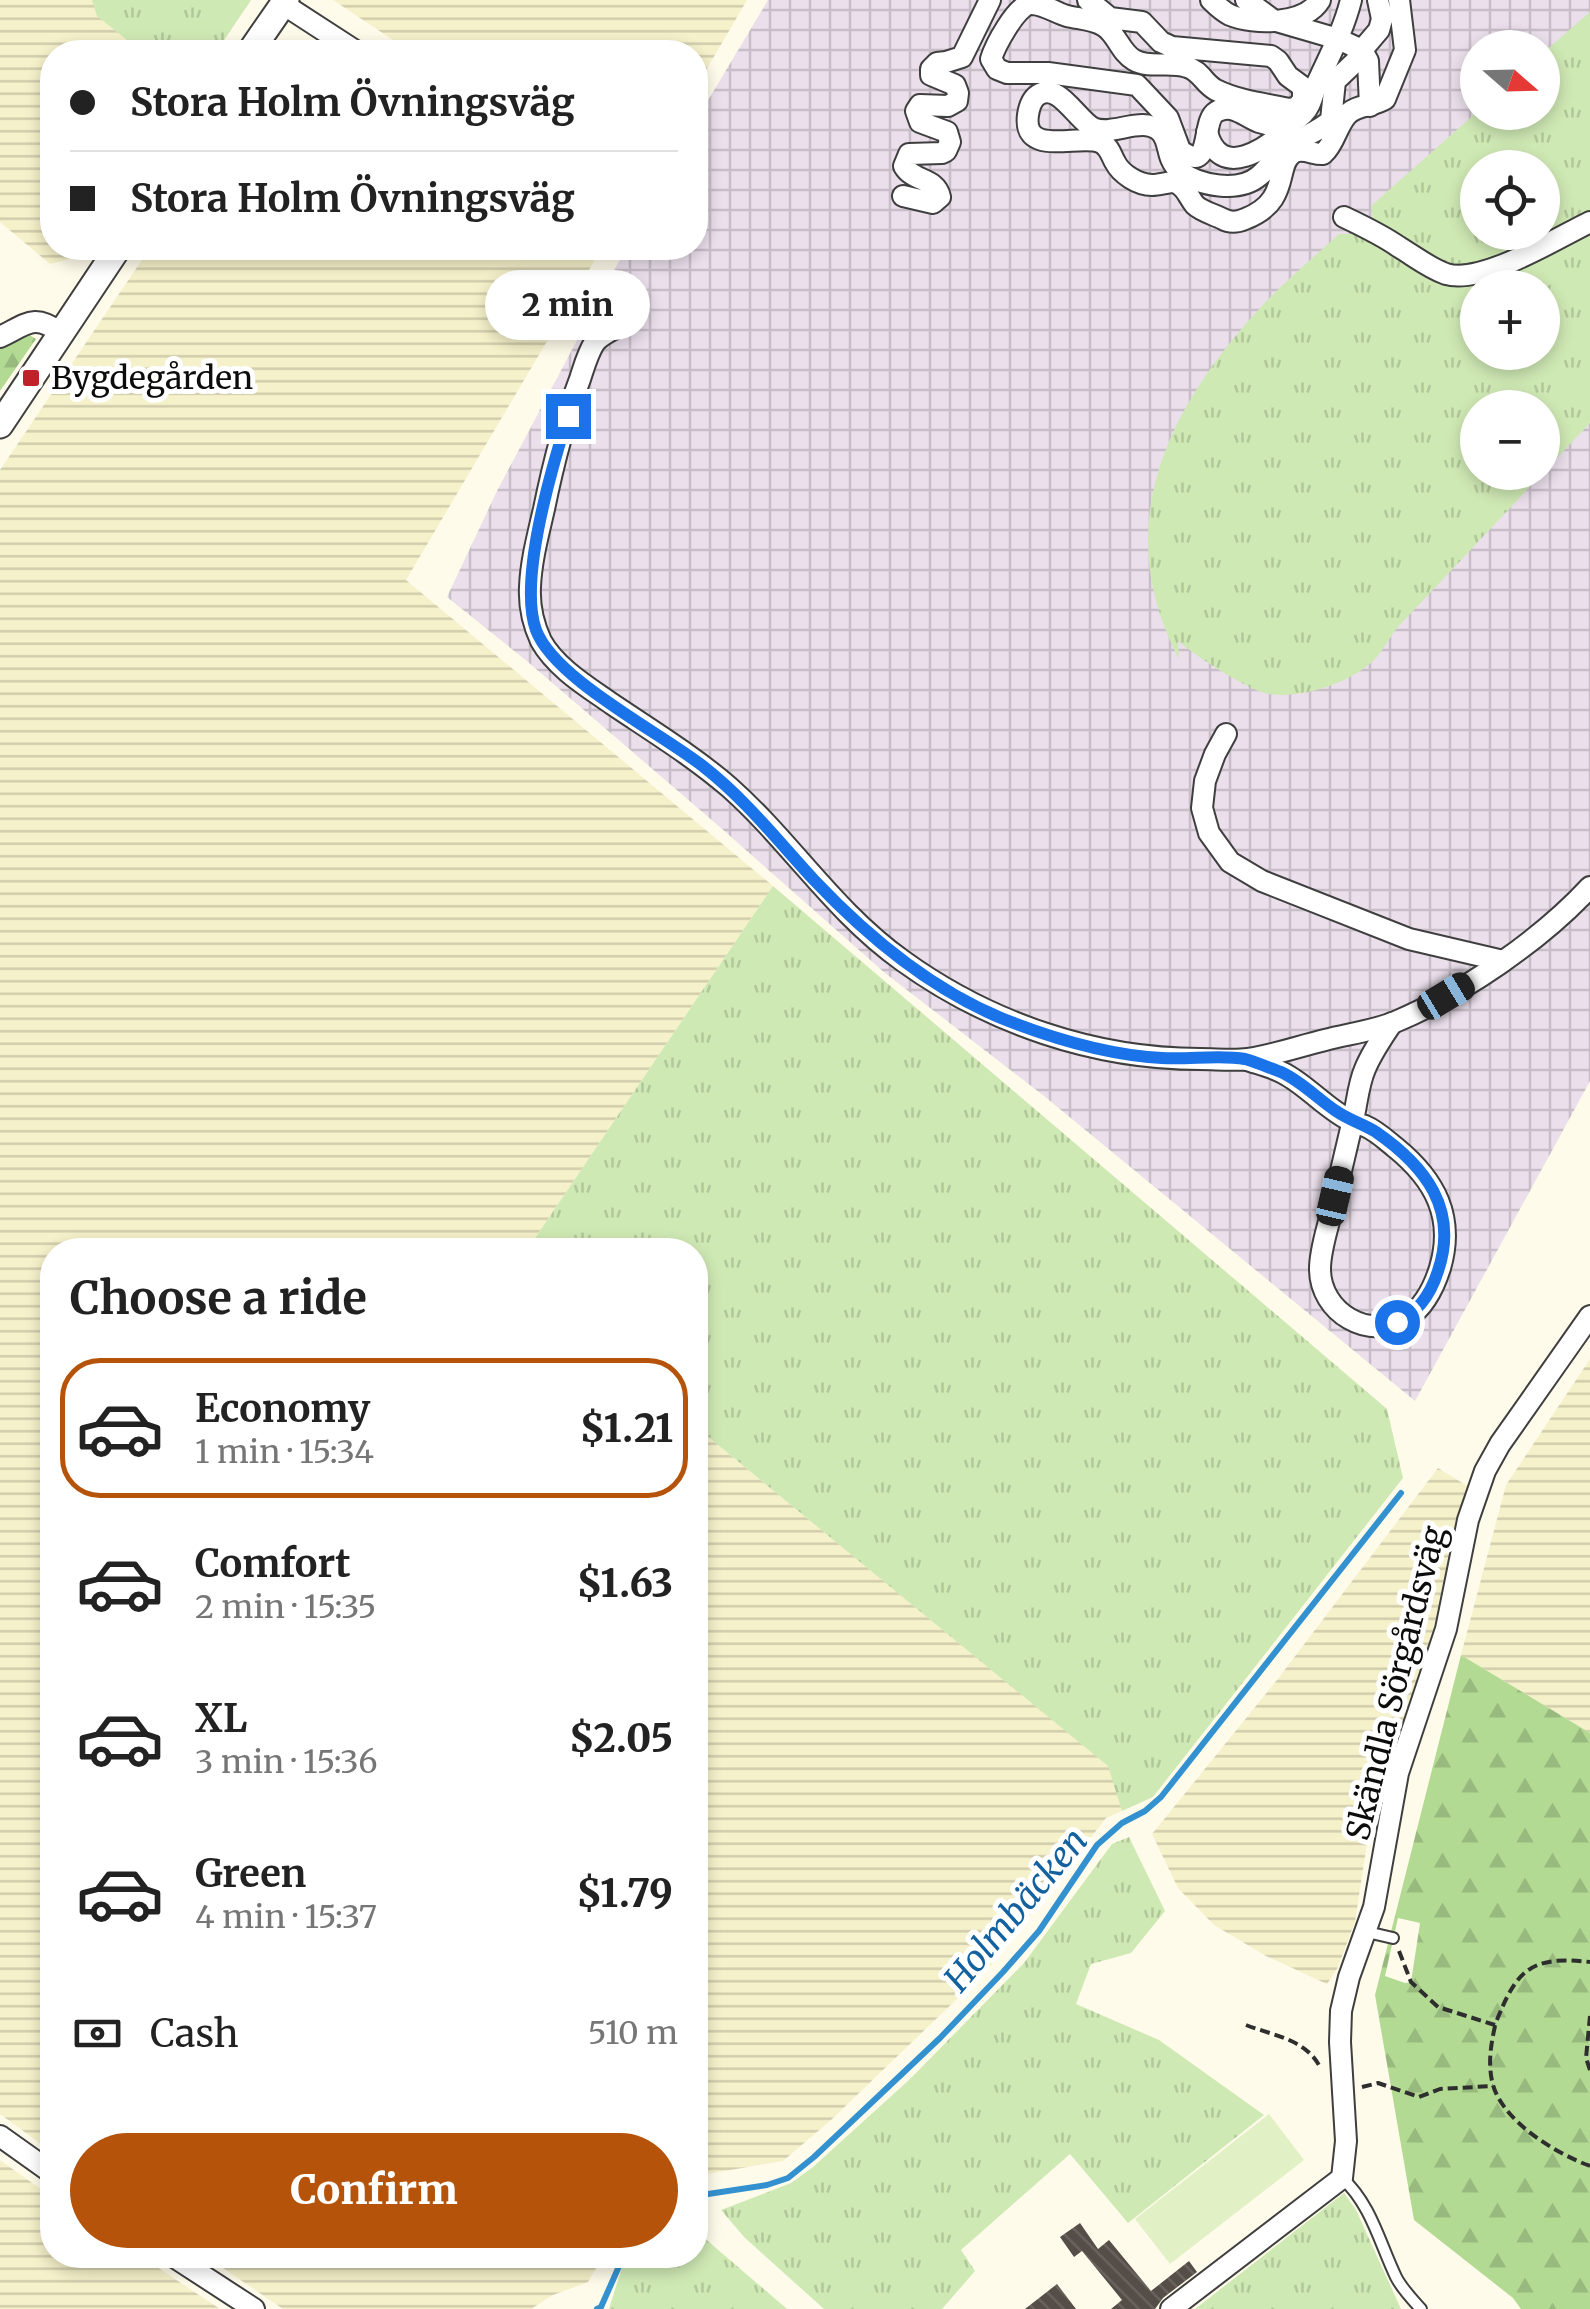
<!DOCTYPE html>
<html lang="en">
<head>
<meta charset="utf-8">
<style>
	:root { --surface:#fff; --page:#f6f6f6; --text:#222; --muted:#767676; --line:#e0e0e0; --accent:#b45309 }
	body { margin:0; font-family:Merriweather,serif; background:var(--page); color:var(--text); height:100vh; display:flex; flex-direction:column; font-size:38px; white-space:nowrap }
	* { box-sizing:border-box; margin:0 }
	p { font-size:32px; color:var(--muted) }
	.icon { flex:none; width:55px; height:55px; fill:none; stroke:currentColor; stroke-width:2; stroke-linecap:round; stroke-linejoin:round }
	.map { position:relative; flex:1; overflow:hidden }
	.details { position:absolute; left:40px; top:1238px; width:668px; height:1030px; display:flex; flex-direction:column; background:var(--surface); border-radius:40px; box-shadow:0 5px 15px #0003 }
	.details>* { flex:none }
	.guide { position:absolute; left:40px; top:40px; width:668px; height:220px; border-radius:40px; box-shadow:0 5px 15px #0003; display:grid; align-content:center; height:220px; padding:0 30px; background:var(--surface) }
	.needle { width:65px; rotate:110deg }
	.controls { position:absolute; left:1460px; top:30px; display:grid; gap:20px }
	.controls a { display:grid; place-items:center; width:100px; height:100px; border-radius:50%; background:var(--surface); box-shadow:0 5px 15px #0003; font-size:50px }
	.end { position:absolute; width:45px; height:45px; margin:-22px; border:12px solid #1a73e8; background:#fff; box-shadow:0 0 0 5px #fff }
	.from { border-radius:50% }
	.bubble { position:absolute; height:70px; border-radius:35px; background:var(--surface); box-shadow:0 5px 15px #0003; font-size:32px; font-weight:800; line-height:70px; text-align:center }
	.car { position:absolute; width:30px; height:60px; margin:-30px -15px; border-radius:12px; box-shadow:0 0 8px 2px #0007; background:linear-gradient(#222 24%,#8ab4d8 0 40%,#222 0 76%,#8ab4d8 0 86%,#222 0) }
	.guide b { display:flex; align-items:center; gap:35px; height:95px; font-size:38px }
	.guide b+b { border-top:2px solid var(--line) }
	.guide i { width:25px; height:25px; background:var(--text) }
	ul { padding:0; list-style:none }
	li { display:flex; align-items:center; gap:30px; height:140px; margin:0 20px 15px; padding:0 10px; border:5px solid transparent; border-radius:40px }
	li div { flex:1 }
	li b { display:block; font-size:38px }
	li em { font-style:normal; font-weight:800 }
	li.selected { border-color:var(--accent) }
	li>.icon { width:90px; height:90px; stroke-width:1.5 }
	h2 { padding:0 30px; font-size:45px; line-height:120px }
	.pay { display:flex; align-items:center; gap:25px; height:110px; padding:0 30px; font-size:38px }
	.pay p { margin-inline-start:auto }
	.action { display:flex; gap:20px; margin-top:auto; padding:20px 30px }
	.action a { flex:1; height:115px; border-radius:60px; background:var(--accent); color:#fff; font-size:40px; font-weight:800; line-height:115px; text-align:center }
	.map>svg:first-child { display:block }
	.industrial { fill:url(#industrial-grid); fill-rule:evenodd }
	.farmland { fill:url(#farmland-rules) }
	.grass { fill:url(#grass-tufts); fill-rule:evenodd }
	.forest { fill:url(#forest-firs); fill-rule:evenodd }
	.pitch { fill:#e2f0c6 }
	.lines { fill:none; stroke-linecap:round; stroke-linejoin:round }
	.stream { stroke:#3491d0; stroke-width:6 }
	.building { fill:url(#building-back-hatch) }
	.service-casing { stroke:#3f3f3f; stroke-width:14 }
	.minor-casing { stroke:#3f3f3f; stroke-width:24 }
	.tertiary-casing { stroke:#3f3f3f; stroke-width:29 }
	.path { stroke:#2e2e2e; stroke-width:4; stroke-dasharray:10 5; stroke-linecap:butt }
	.service { stroke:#fff; stroke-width:10 }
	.minor { stroke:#fff; stroke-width:20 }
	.tertiary { stroke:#fff; stroke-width:25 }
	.route { stroke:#1a73e8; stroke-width:12 }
	.poi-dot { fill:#be2228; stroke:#fff; stroke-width:4 }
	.labels { text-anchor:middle; stroke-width:10; stroke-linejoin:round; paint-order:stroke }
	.poi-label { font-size:32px; fill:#0c0c0c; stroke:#fff; text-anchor:start }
	.street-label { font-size:32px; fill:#0c0c0c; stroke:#fff }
	.water-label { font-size:35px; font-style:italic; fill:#13619f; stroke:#fff }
</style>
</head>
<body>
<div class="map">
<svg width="1590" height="2309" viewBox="0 0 1590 2309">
	<defs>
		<pattern id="industrial-grid" width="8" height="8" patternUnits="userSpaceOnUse" patternTransform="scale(2.5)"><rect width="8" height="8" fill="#eadfeb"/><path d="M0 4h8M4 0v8" fill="none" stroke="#c8bec8"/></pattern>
		<pattern id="farmland-rules" width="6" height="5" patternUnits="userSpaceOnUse" patternTransform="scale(2.5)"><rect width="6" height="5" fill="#f5f1ca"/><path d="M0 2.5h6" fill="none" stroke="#d1cdac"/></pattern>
		<pattern id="grass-tufts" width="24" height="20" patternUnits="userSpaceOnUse" patternTransform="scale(2.5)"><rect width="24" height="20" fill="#cfe9b4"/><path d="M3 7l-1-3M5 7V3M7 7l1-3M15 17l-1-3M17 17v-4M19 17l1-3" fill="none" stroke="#b1c79a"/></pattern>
		<pattern id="forest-firs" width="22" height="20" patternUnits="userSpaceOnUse" patternTransform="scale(2.5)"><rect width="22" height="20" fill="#b3da93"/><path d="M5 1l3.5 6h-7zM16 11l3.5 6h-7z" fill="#99ba7e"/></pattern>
		<pattern id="building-back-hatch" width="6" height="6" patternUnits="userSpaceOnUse" patternTransform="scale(2.5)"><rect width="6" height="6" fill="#544d48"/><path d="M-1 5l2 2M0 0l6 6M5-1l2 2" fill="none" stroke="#68625e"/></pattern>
	</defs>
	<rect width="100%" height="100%" fill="#fffbea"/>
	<path class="industrial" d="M768,0H1590V1081L1415,1401L1044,1096L885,973L721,828L528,662L447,597L498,489L626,248H695V122ZM1478,48H1542V112H1478ZM1478,168H1542V232H1478ZM1478,288H1542V352H1478ZM1478,408H1542V472H1478Z"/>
	<g class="farmland">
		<polygon points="0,0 251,0 216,52 52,52 52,248 77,248 69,259 50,264 0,222"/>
		<polygon points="333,0 747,0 695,89 695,52 411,52"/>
		<polygon points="150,248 602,248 406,580 773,886 527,1250 52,1250 52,2152 0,2114 0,470"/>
		<polygon points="1590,1359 1590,1733 1461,1655 1506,1485"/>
		<polygon points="695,1426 1109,1766 1122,1811 1106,1818 987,1970 831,2120 783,2161 695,2176"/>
		<polygon points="1438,1468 1469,1487 1444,1611 1422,1679 1395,1745 1367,1843 1355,1922 1337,1969 1327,1984 1266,1956 1214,1925 1178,1888 1152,1834 1277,1680"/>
		<polygon points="0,2160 52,2197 52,2255 139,2255 220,2309 0,2309"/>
		<polygon points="204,2255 604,2255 588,2282 553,2295 531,2309 283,2309"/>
	</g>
	<g class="grass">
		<polygon points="92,0 251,0 216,52 142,52 97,16"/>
		<path d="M1590,12V215L1490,265L1445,267L1373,221L1371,206L1477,112H1542L1543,53ZM1478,168H1542V232H1478Z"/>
		<path d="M1590,229V423L1397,628C1389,638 1383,651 1374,660C1351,683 1297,701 1265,693C1245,688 1194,655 1178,641L1179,659C1109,525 1167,409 1261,307C1285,281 1313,258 1339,234H1360L1436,277ZM1478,288H1542V352H1478ZM1478,408H1542V472H1478Z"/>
		<polygon points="773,886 1387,1409 1403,1478 1153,1797 1122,1811 1108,1766 695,1426 695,1250 527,1250"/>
		<polygon points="1129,1837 1165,1911 1131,1953 1091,1964 1076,2004 1159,2040 1264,2115 1128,2223 1070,2154 961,2250 975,2271 942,2309 824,2309 745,2238 721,2210 791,2183 813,2167 910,2079 1024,1963 1112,1844"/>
		<polygon points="1344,2193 1356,2210 1401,2309 1195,2309"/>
		<polygon points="695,2230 787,2309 609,2309 624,2261 630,2255 695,2255"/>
	</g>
	<g class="forest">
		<polygon points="28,334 36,339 0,391 0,345"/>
		<path d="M1461,1655L1590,1733V2309H1521L1513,2298L1414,2220L1375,1995ZM1398,1918L1420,1923L1411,1982L1405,1983L1385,1976Z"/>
	</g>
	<polygon class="pitch" points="1269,2114 1304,2160 1170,2264 1135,2219"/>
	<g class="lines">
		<g class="stream">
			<polyline points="695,2196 767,2185 788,2178 814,2157 940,2038 1003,1972 1039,1931 1097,1845 1122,1823 1145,1811 1161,1797 1401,1493"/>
			<polyline points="597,2309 601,2307 624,2255"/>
		</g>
	</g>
	<g class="building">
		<polygon points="1080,2223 1098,2249 1109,2240 1151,2291 1189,2261 1197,2272 1163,2298 1155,2309 1111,2309 1122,2300 1082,2251 1074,2257 1060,2237"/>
		<polygon points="1057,2284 1076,2309 1025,2309"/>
	</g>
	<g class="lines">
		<defs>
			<g id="service">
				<polyline points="1367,1932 1393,1938"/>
				<path d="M1342,2178C1371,2204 1380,2244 1396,2277C1402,2289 1412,2299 1421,2309"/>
			</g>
			<g id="minor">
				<path d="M1088,0L1110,18L1142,22L1161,42L1172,47L1271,56L1278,61L1288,76L1303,87V100L1297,107L1290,109C1266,104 1238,101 1216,90C1204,84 1201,71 1187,67C1170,61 1150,69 1134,60C1120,52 1117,34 1104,26C1093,19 1079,19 1067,16C1056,13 1042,3 1030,4C1016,6 995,46 991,59L997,69L1007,73H1048L1137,85L1168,118L1180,150C1213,176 1201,121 1216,112C1232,102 1245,117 1259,122C1273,127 1292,125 1303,114C1312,105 1313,91 1319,79C1331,53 1344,28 1351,0"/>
				<path d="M1211,0C1217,6 1222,11 1230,15C1254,25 1305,25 1320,0"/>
				<polyline points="1246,0 1273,20 1338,39 1362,50 1368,61 1370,106"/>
				<path d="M1378,0L1382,19L1379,30L1362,50L1355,62L1335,81L1331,120C1318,133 1299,137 1286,148C1276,156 1269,168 1259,176C1239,193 1199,186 1180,171C1165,159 1171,141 1160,131C1141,115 1113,137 1093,128C1077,120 1058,81 1038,95C1032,99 1029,108 1028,115C1022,159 1083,132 1102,143C1110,148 1111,155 1115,162C1121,174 1138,185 1152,185C1160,185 1167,182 1175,182C1187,188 1187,195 1195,205C1201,211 1215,215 1223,219C1230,223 1238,222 1245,219C1292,201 1274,164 1293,153C1302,147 1314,155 1323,154C1335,143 1336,128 1346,116C1355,104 1373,107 1385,99L1405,50L1399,0"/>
				<polyline points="283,4 357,52"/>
				<path d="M1207,132C1220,182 1268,148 1290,126"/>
				<path d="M903,196L933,203L940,197C936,177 913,182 904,166L909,154L942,153L946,151L950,142L947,132L920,122L916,111L920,105L948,106L957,101L958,93L955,85L931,75V69L937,63L946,62L962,57L990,0"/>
				<path d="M1344,217C1363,226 1382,235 1399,247C1414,256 1429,268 1446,274C1482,285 1557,238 1590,222"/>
				<path d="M622,325C612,330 602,334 595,342C588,352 584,367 580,379C564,421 553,465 544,509C538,535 531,561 530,587C529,606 533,624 541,641C556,668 588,687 612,704C652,731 693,756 729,787C791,842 833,911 903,961C989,1023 1094,1059 1200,1059C1216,1059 1233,1061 1248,1059C1274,1055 1300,1046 1325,1040C1348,1034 1373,1031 1395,1022C1462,994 1540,941 1590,887"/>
				<path d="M0,337C27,324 34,313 61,333"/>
				<polyline points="1226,734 1215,754 1205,781 1202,808 1209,833 1230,862 1262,881 1409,939 1503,961"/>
				<path d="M1247,1060C1259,1064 1272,1067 1283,1073C1307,1085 1326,1109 1351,1121C1357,1124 1359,1124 1365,1126C1377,1131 1387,1141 1396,1148C1435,1180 1455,1217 1440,1268C1434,1287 1424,1307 1407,1318C1369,1342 1320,1312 1320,1269C1320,1249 1328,1228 1332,1209C1339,1180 1346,1150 1353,1120C1357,1104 1358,1085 1365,1069C1372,1052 1382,1038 1392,1023"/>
				<polyline points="0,2136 52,2173"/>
				<polyline points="171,2255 254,2309"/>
				<polyline points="1171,2309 1342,2178 1346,2141 1340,2042 1341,2011 1349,1977 1374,1907 1398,1773 1446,1629 1468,1520 1485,1471 1500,1444 1590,1316"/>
			</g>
			<g id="tertiary">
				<polyline points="250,52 286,0"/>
				<polyline points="0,425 118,248"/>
			</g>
		</defs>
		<use href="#service" class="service-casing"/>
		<use href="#minor" class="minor-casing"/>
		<use href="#tertiary" class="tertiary-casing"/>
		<g class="path">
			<path d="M1399,1951L1411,1982L1438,2007L1495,2025C1516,1971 1529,1955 1590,1962"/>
			<polyline points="1590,2016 1586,2058 1590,2070"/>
			<path d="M1246,2025C1274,2036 1307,2039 1321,2069"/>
			<path d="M1495,2026C1491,2044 1488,2062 1492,2081C1500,2120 1555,2153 1590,2166"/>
			<polyline points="1362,2087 1378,2083 1419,2097 1440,2089 1493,2086"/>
		</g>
		<use href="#service" class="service"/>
		<use href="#minor" class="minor"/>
		<use href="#tertiary" class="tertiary"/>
	</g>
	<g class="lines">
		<path class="route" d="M568,416C552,467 518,580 536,630C554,679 661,733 704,767C746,800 778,841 814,880C867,936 929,988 1001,1018C1051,1038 1108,1055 1162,1058C1189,1060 1219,1054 1245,1059C1256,1062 1270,1068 1281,1072C1301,1081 1318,1099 1336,1111C1349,1120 1363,1124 1376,1132C1425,1166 1459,1209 1438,1271C1431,1293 1419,1312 1397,1322"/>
	</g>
	<rect class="poi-dot" x="21" y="368" width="20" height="20" rx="5"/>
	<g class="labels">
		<g class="poi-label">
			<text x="51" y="389">Bygdegården</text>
		</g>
		<g class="street-label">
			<text transform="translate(1396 1683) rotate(-76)" y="11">Skändla Sörgårdsväg</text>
		</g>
		<g class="water-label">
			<text transform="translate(1016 1910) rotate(-50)" y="12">Holmbäcken</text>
		</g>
	</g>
</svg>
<div class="controls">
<a><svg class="needle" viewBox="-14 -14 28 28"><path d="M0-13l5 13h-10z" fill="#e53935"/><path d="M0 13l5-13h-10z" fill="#767676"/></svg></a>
<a><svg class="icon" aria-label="locate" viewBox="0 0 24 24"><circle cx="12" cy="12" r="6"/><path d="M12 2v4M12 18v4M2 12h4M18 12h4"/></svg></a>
<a>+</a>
<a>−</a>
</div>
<i class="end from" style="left:1397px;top:1322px"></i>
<i class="end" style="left:568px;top:416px"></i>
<div class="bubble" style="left:485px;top:270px;width:165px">2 min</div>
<i class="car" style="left:1446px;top:996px;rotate:59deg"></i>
<i class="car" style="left:1335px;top:1196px;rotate:13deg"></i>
<div class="guide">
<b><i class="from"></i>Stora Holm Övningsväg</b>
<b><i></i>Stora Holm Övningsväg</b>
</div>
<section class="details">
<h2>Choose a ride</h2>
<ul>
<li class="selected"><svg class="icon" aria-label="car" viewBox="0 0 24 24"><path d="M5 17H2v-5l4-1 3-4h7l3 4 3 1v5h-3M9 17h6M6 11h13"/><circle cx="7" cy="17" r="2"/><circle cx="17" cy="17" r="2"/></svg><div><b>Economy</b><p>1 min · 15:34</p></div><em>$1.21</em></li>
<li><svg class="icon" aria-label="car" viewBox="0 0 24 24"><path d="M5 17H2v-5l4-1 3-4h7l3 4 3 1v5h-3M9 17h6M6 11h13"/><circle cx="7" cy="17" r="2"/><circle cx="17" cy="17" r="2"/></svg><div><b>Comfort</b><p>2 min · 15:35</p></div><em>$1.63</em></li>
<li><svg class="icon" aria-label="car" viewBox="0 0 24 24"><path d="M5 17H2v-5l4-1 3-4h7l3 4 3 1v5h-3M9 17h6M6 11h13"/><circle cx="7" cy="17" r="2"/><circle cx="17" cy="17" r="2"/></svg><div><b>XL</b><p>3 min · 15:36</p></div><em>$2.05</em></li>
<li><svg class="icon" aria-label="car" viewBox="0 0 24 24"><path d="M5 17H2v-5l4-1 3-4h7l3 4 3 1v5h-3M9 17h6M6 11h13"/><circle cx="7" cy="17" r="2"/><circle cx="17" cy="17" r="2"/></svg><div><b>Green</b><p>4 min · 15:37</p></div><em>$1.79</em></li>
</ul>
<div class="pay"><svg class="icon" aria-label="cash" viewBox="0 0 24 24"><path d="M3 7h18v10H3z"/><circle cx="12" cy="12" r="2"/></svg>Cash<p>510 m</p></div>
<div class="action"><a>Confirm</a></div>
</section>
</div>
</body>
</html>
